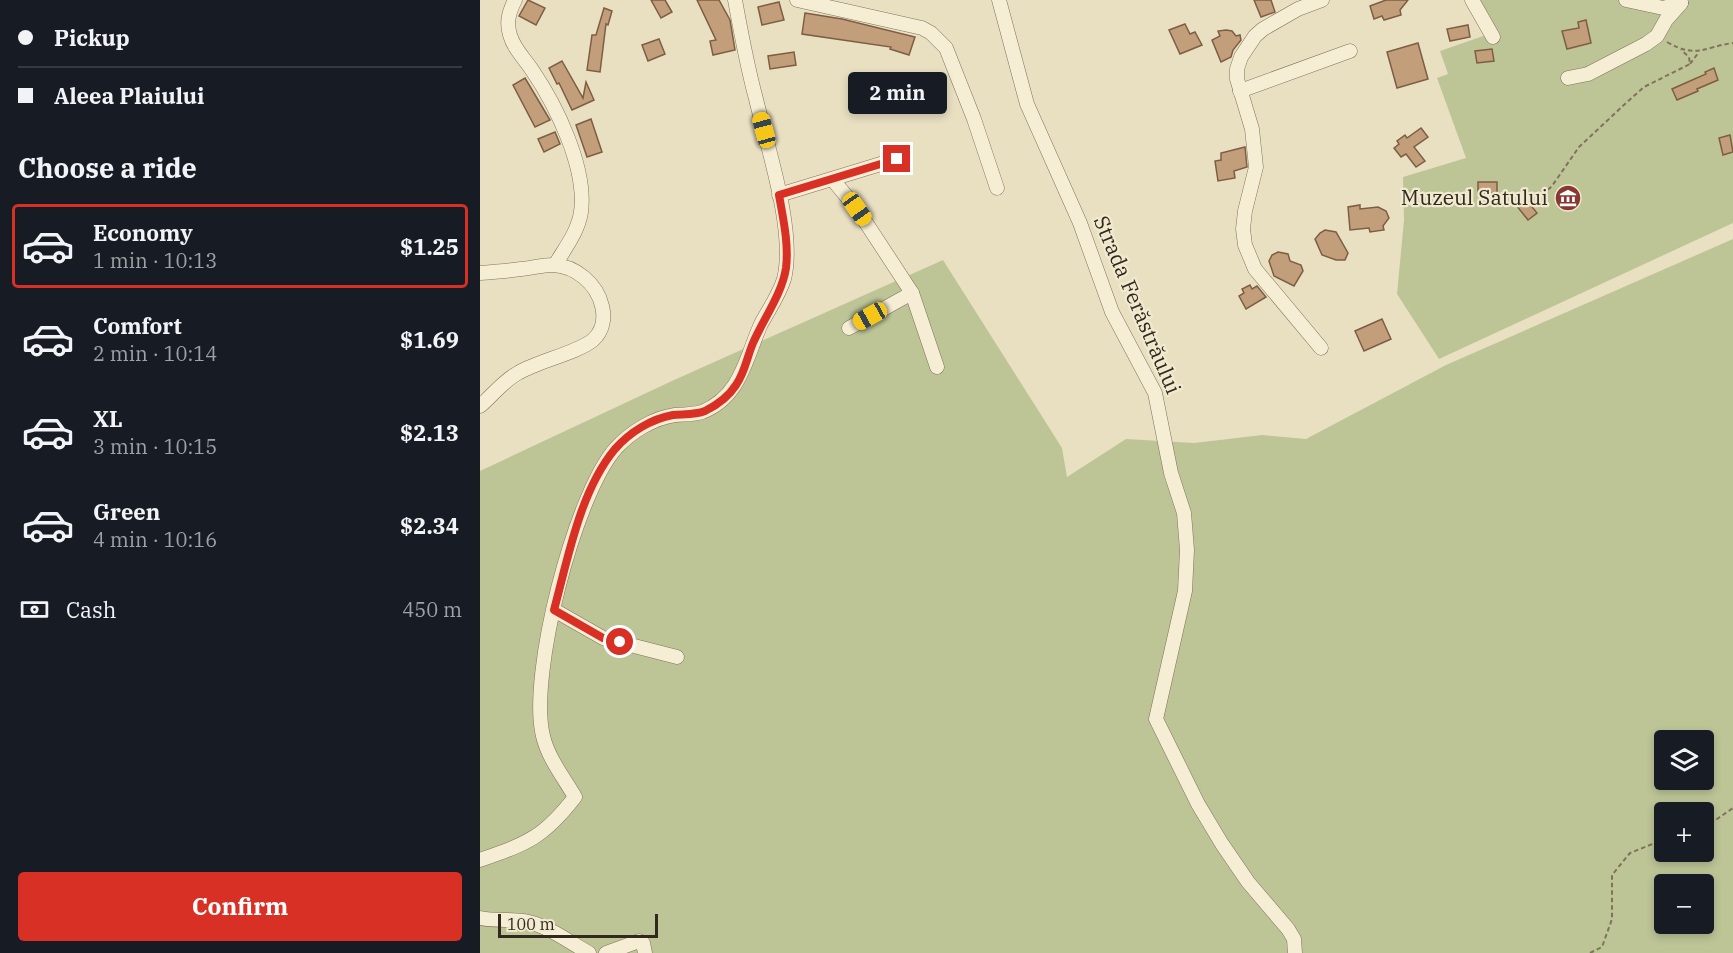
<!DOCTYPE html>
<html lang="en">
<head>
<meta charset="utf-8">
<style>
	:root { --surface:#171b24; --page:#20242c; --text:#f1f3f6; --muted:#9ea1a6; --line:#363941; --accent:#d93025 }
	body { margin:0; font-family:"IBM Plex Serif",serif; background:var(--page); color:var(--text); height:100vh; display:flex; flex-direction:column; font-size:22px; white-space:nowrap }
	* { box-sizing:border-box; margin:0 }
	p { font-size:20px; color:var(--muted) }
	.icon { flex:none; width:33px; height:33px; fill:none; stroke:currentColor; stroke-width:2; stroke-linecap:round; stroke-linejoin:round }
	.map { position:relative; flex:1; overflow:hidden }
	.panel { display:flex; flex-direction:column; background:var(--surface); width:480px }
	.panel>* { flex:none }
	.banner { display:grid; align-content:center; height:132px; padding:0 18px; background:var(--surface) }
	.controls { position:absolute; left:1174px; top:730px; display:grid; gap:12px }
	.controls a { display:grid; place-items:center; width:60px; height:60px; border-radius:6px; background:var(--surface); box-shadow:0 3px 9px #0003; font-size:30px }
	.scale { position:absolute; left:18px; bottom:15px; width:160px; box-sizing:border-box; padding-left:6px; border:3px solid #32291e; border-top:0; font-size:16px; line-height:21px; white-space:nowrap; color:#32291e; -webkit-text-stroke:4px #f1ead0; paint-order:stroke }
	.end { position:absolute; width:27px; height:27px; margin:-14px; border:8px solid #d93025; background:#fff; box-shadow:0 0 0 3px #fff }
	.from { border-radius:50% }
	.bubble { position:absolute; height:42px; border-radius:6px; background:var(--surface); box-shadow:0 3px 9px #0003; font-size:20px; font-weight:700; line-height:42px; text-align:center }
	.car { position:absolute; width:18px; height:36px; margin:-18px -9px; border-radius:8px; box-shadow:0 0 4px 2px #0007; background:linear-gradient(#f5c518 24%,#345 0 40%,#f5c518 0 76%,#345 0 86%,#f5c518 0) }
	.banner b { display:flex; align-items:center; gap:21px; height:57px; font-size:22px }
	.banner b+b { border-top:2px solid var(--line) }
	.banner i { width:15px; height:15px; background:var(--text) }
	ul { padding:0; list-style:none }
	li { display:flex; align-items:center; gap:18px; height:84px; margin:0 12px 9px; padding:0 6px; border:3px solid transparent; border-radius:6px }
	li div { flex:1 }
	li b { display:block; font-size:22px }
	li em { font-style:normal; font-weight:700 }
	li.active { border-color:var(--accent) }
	li>.icon { width:54px; height:54px; stroke-width:1.5 }
	h2 { padding:0 18px; font-size:27px; line-height:72px }
	.pay { display:flex; align-items:center; gap:15px; height:66px; padding:0 18px; font-size:22px }
	.pay p { margin-inline-start:auto }
	.button { display:flex; gap:12px; margin-top:auto; padding:12px 18px }
	.button a { flex:1; height:69px; border-radius:6px; background:var(--accent); color:#fff; font-size:24px; font-weight:700; line-height:69px; text-align:center }
	main { display:flex; flex:1; min-height:0 }
	.map>svg:first-child { display:block }
	.green { fill:#bdc597; fill-rule:evenodd }
	.building { fill:#c39e7b; stroke:#7d5e43; stroke-width:1.5 }
	.lines { fill:none; stroke-linecap:round; stroke-linejoin:round }
	.minor-casing { stroke:#81725b; stroke-width:15 }
	.path { stroke:#81725b; stroke-width:2; stroke-dasharray:4.5 3; stroke-linecap:butt }
	.minor { stroke:#f5edd4; stroke-width:14 }
	.route { stroke:#d93025; stroke-width:8 }
	.labels { text-anchor:middle; stroke-width:4.5; stroke-linejoin:round; paint-order:stroke }
	.poi-label { font-size:21px; fill:#32291e; stroke:#f1ead0; text-anchor:end }
	.street-label { font-size:21px; fill:#32291e; stroke:#f1ead0 }
</style>
</head>
<body>
<main>
<section class="panel">
<div class="banner">
<b><i class="from"></i>Pickup</b>
<b><i></i>Aleea Plaiului</b>
</div>
<h2>Choose a ride</h2>
<ul>
<li class="active"><svg class="icon" aria-label="car" viewBox="0 0 24 24"><path d="M5 17H2v-5l4-1 3-4h7l3 4 3 1v5h-3M9 17h6M6 11h13"/><circle cx="7" cy="17" r="2"/><circle cx="17" cy="17" r="2"/></svg><div><b>Economy</b><p>1 min · 10:13</p></div><em>$1.25</em></li>
<li><svg class="icon" aria-label="car" viewBox="0 0 24 24"><path d="M5 17H2v-5l4-1 3-4h7l3 4 3 1v5h-3M9 17h6M6 11h13"/><circle cx="7" cy="17" r="2"/><circle cx="17" cy="17" r="2"/></svg><div><b>Comfort</b><p>2 min · 10:14</p></div><em>$1.69</em></li>
<li><svg class="icon" aria-label="car" viewBox="0 0 24 24"><path d="M5 17H2v-5l4-1 3-4h7l3 4 3 1v5h-3M9 17h6M6 11h13"/><circle cx="7" cy="17" r="2"/><circle cx="17" cy="17" r="2"/></svg><div><b>XL</b><p>3 min · 10:15</p></div><em>$2.13</em></li>
<li><svg class="icon" aria-label="car" viewBox="0 0 24 24"><path d="M5 17H2v-5l4-1 3-4h7l3 4 3 1v5h-3M9 17h6M6 11h13"/><circle cx="7" cy="17" r="2"/><circle cx="17" cy="17" r="2"/></svg><div><b>Green</b><p>4 min · 10:16</p></div><em>$2.34</em></li>
</ul>
<div class="pay"><svg class="icon" aria-label="cash" viewBox="0 0 24 24"><path d="M3 7h18v10H3z"/><circle cx="12" cy="12" r="2"/></svg>Cash<p>450 m</p></div>
<div class="button"><a>Confirm</a></div>
</section>
<div class="map">
<svg width="1253" height="953" viewBox="0 0 1253 953">
	<rect width="100%" height="100%" fill="#e9e0c2"/>
	<g class="green">
		<polygon points="998,0 1253,0 1253,223 959,359 917,294 924,220 923,177 986,158 957,78 968,74 960,51 1012,33"/>
		<path d="M1253,239V953H0V471L194,380L463,260L582,448L587,477L646,439L714,443L782,435L826,439L966,365ZM1185,741H1224V780H1185ZM1185,813H1224V852H1185ZM1185,885H1224V924H1185Z"/>
	</g>
	<g class="building">
		<polygon points="48,0 65,8 56,25 39,16"/>
		<polygon points="171,0 185,0 192,12 181,18"/>
		<polygon points="217,0 239,0 250,20 255,50 233,55 230,41 236,40"/>
		<polygon points="774,0 791,0 795,12 781,17"/>
		<polygon points="906,0 928,0 920,10 921,15 904,20 902,16 894,19 890,6"/>
		<polygon points="299,2 304,20 282,25 278,7"/>
		<polygon points="124,8 132,11 128,25 126,24 120,72 107,70 112,35 116,35"/>
		<polygon points="325,13 362,19 435,37 429,55 410,49 411,47 322,34"/>
		<polygon points="1106,20 1111,43 1087,49 1082,31 1099,28 1098,22"/>
		<polygon points="705,24 710,34 715,32 722,45 700,54 689,30"/>
		<polygon points="988,25 990,37 970,41 967,29"/>
		<polygon points="746,30 752,31 756,36 760,35 761,40 753,50 751,57 741,62 732,40 740,36 738,31"/>
		<polygon points="179,39 185,54 168,61 162,45"/>
		<polygon points="938,43 948,79 917,88 907,52"/>
		<polygon points="1012,49 1014,61 997,63 995,51"/>
		<polygon points="314,52 316,65 290,69 288,56"/>
		<polygon points="82,61 103,98 106,82 114,100 92,110 79,83 77,84 69,68"/>
		<polygon points="1234,68 1238,80 1217,89 1218,91 1197,100 1192,89 1226,74 1225,72"/>
		<polygon points="45,78 70,120 55,127 33,85"/>
		<polygon points="111,119 122,152 107,157 96,125"/>
		<polygon points="941,128 948,137 934,147 945,161 936,167 926,154 921,157 914,148 919,144 917,141 925,135 927,138"/>
		<polygon points="75,132 80,144 64,152 58,139"/>
		<polygon points="1250,135 1253,152 1243,155 1239,138"/>
		<polygon points="765,147 767,167 754,171 755,178 738,181 735,161 741,160 741,153"/>
		<rect x="998" y="182" width="19" height="11"/>
		<polygon points="1045,198 1057,213 1048,220 1036,205"/>
		<polygon points="880,205 880,209 898,207 906,211 909,218 903,226 904,230 890,232 889,228 870,230 868,207"/>
		<polygon points="845,230 856,232 868,253 865,260 856,260 842,255 835,239 840,233"/>
		<polygon points="798,252 808,254 810,261 821,265 823,271 814,286 794,276 789,261 792,255"/>
		<polygon points="770,285 772,289 777,286 786,297 766,309 759,296 764,293 762,289"/>
		<polygon points="902,319 911,339 884,351 875,331"/>
	</g>
	<g class="lines">
		<defs>
			<g id="minor">
				<path d="M35,0C29,12 26,22 30,35C34,49 44,58 52,70C76,105 107,168 101,212C98,232 85,248 75,265"/>
				<polyline points="317,0 442,28 451,33 466,48 494,119 517,188"/>
				<polyline points="519,0 547,104 600,223 632,312 675,393 691,473 704,513 707,550 705,591 676,719 718,804 742,844 768,882 808,929 814,939 815,953"/>
				<polyline points="992,0 1013,37"/>
				<polyline points="1146,0 1183,8 1201,3"/>
				<polyline points="1088,78 1108,74 1166,44 1177,36 1186,20 1201,3"/>
				<polyline points="760,91 870,51"/>
				<polyline points="353,180 377,209 432,293 457,367"/>
				<polyline points="299,195 417,159"/>
				<path d="M0,273C14,272 27,271 41,269C52,268 62,265 73,265C96,266 117,284 122,306C125,318 123,331 113,340C97,353 58,361 38,373C23,381 13,395 0,406"/>
				<polyline points="369,328 432,293"/>
				<polyline points="841,348 775,269 765,245 763,229 765,211 776,167 772,129 757,79 757,69 761,57 775,36 783,29 818,9 842,0"/>
				<polyline points="74,610 123,638 197,657"/>
				<path d="M0,860C48,843 63,838 95,797C84,778 68,758 63,736C48,676 95,494 136,448C151,432 173,418 195,415C204,414 213,415 222,412C261,397 266,357 281,324C289,309 299,295 304,279C316,232 287,146 276,99C267,66 261,33 255,0"/>
				<path d="M0,918C15,921 29,919 43,921C66,924 89,942 109,953"/>
				<polyline points="126,953 159,941 163,943 165,953"/>
			</g>
		</defs>
		<use href="#minor" class="minor-casing"/>
		<g class="path">
			<path d="M1187,42C1217,59 1223,47 1253,43"/>
			<polyline points="1210,64 1219,52"/>
			<polyline points="1057,200 1072,186 1099,147 1146,103 1164,87 1210,64 1209,57 1201,50"/>
			<polyline points="1224,828 1253,808"/>
			<polyline points="1110,953 1122,947 1132,919 1132,875 1150,853 1175,843 1185,842"/>
		</g>
		<use href="#minor" class="minor"/>
	</g>
	<g class="lines">
		<path class="route" d="M140,642L123,638L74,610C88,558 100,491 135,449C150,432 171,419 193,415C204,414 215,415 225,411C237,405 249,396 256,385C265,372 267,357 273,343C284,318 302,294 306,268C309,244 303,218 299,195L417,159"/>
	</g>
	<defs>
		<symbol id="museum-disc" viewBox="-11 -11 22 22"><circle r="9.5" fill="#893731" stroke="#f1ead0"/><path d="M0-6L6-3V-2H-6V-3ZM-5-1h2V3h-2ZM-1-1h2V3h-2ZM3-1h2V3H3ZM-6 4H6V6H-6Z" fill="#fff"/></symbol>
	</defs>
	<g fill-rule="evenodd">
		<use href="#museum-disc" x="1073" y="183" width="30" height="30"/>
	</g>
	<g class="labels">
		<g class="poi-label">
			<text x="1068" y="205">Muzeul Satului</text>
		</g>
		<g class="street-label">
			<text transform="translate(657 305) rotate(67)" y="7">Strada Ferăstrăului</text>
		</g>
	</g>
</svg>
<div class="controls">
<a><svg class="icon" aria-label="layers" viewBox="0 0 24 24"><path d="M12 4l9 5-9 5-9-5zM3 14l9 5 9-5"/></svg></a>
<a>+</a>
<a>−</a>
</div>
<div class="scale">100 m</div>
<i class="end from" style="left:140px;top:642px"></i>
<i class="end" style="left:417px;top:159px"></i>
<div class="bubble" style="left:368px;top:72px;width:99px">2 min</div>
<i class="car" style="left:284px;top:130px;rotate:345deg"></i>
<i class="car" style="left:377px;top:209px;rotate:145deg"></i>
<i class="car" style="left:390px;top:316px;rotate:241deg"></i>
</div>
</main>
</body>
</html>
